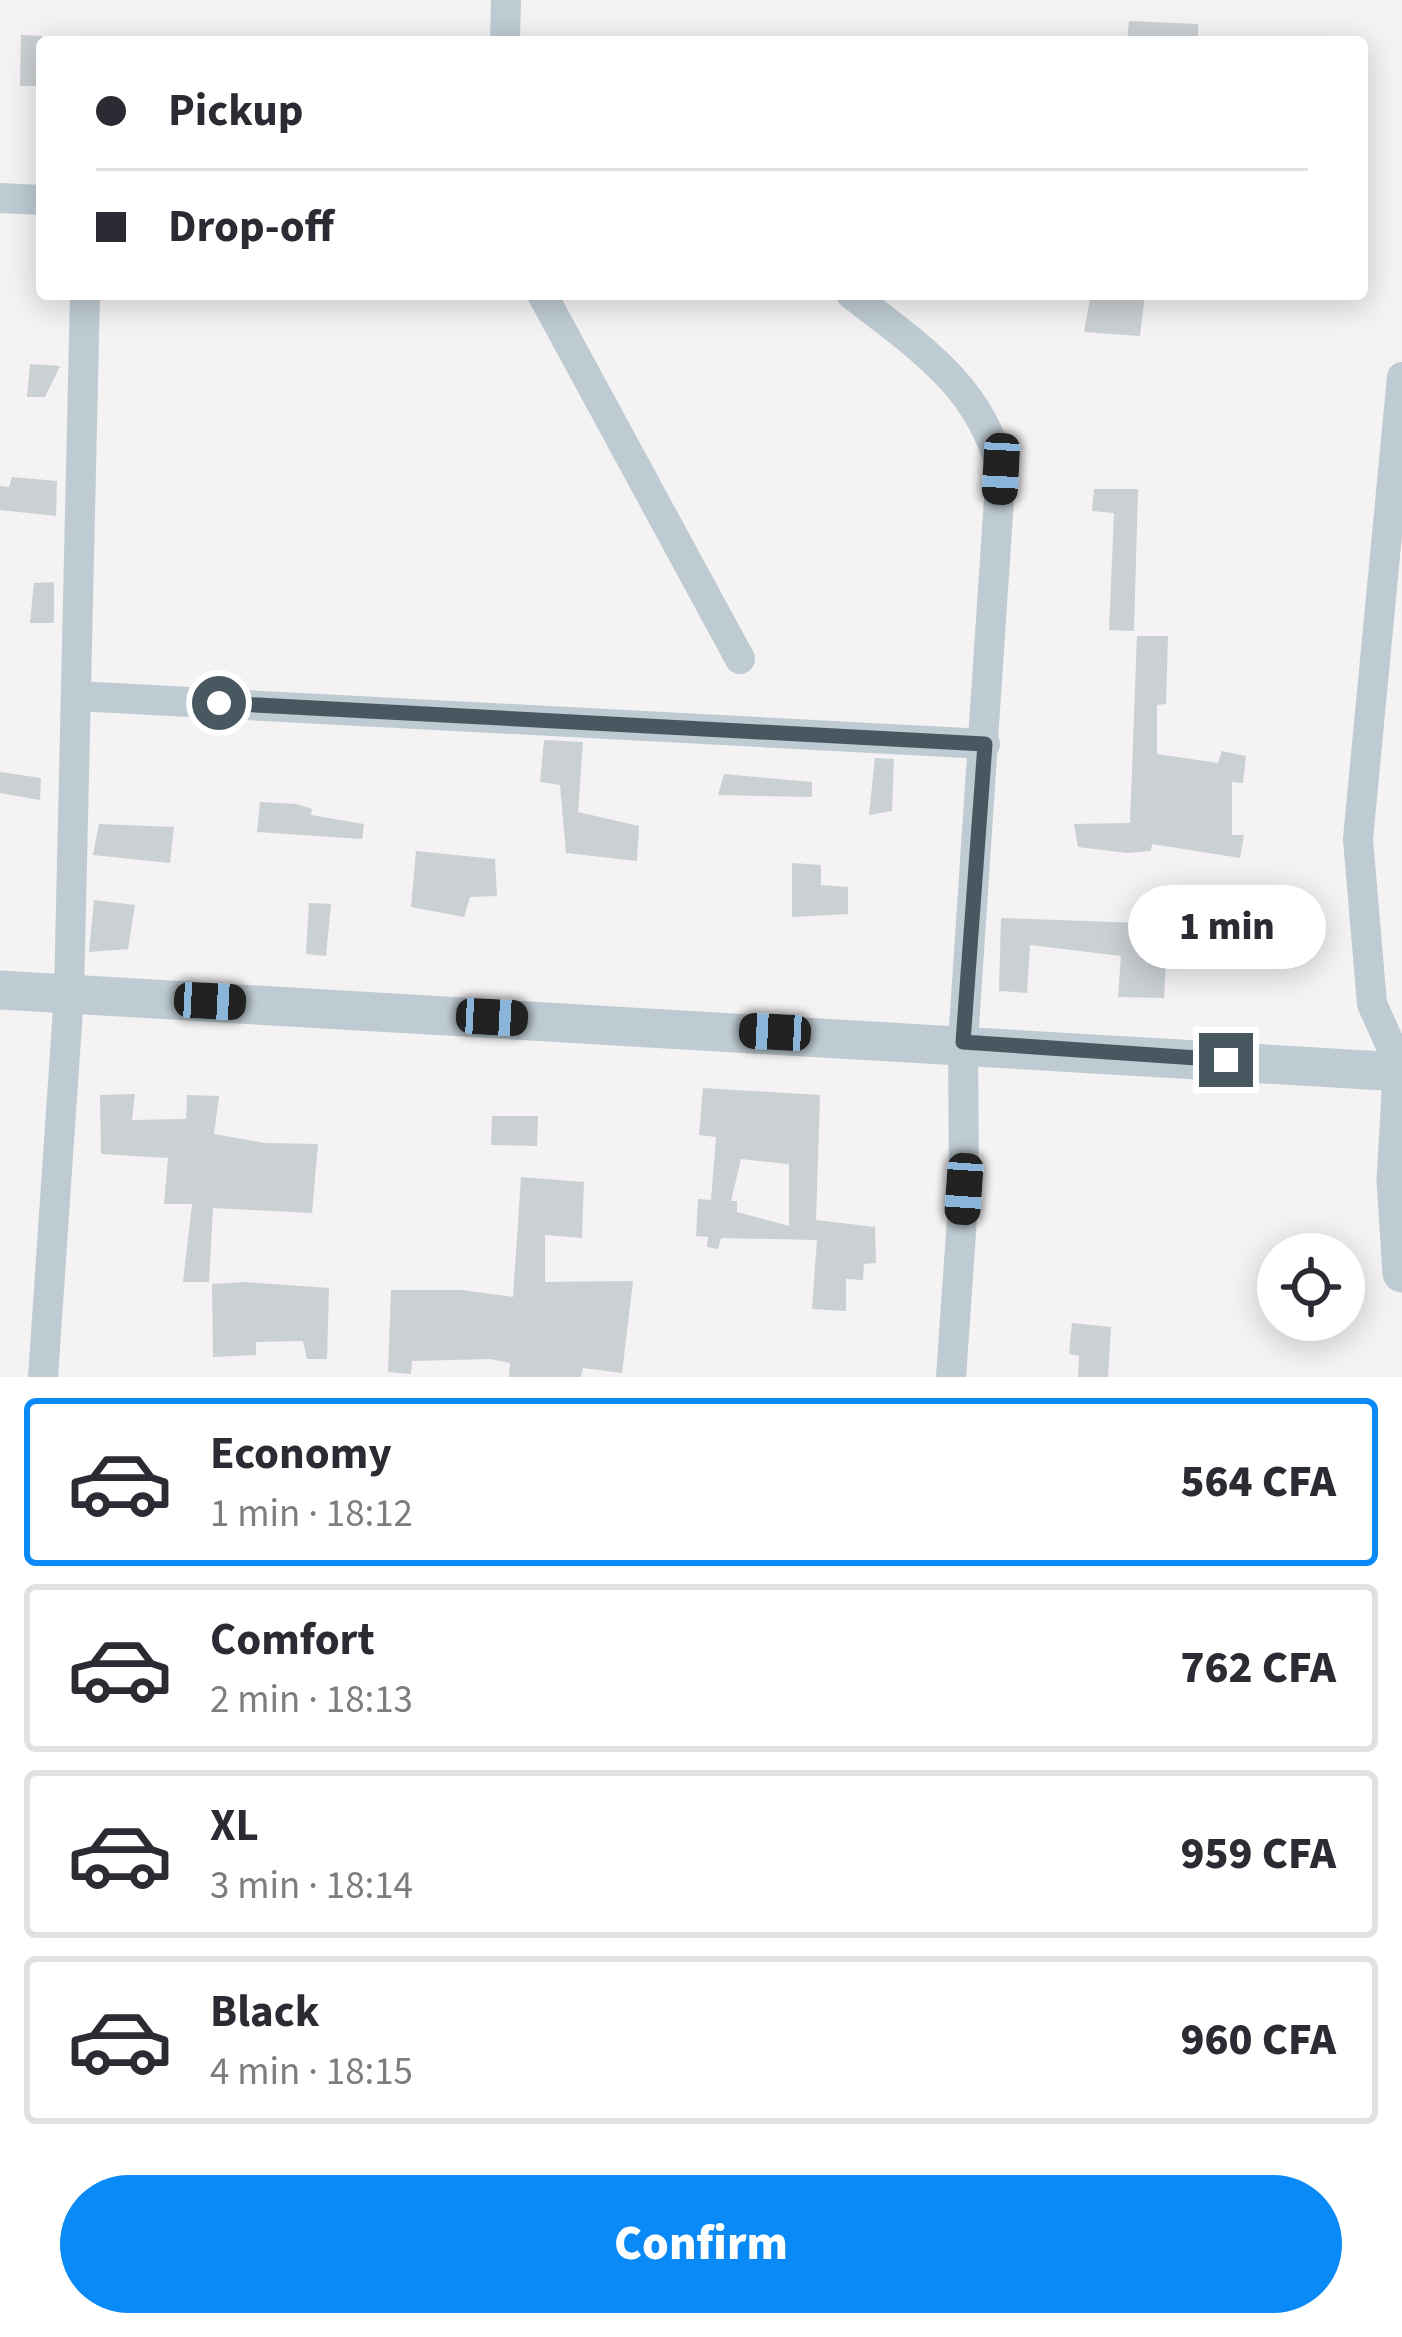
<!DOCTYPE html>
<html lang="en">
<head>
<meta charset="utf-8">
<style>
	:root { --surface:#fff; --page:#f2f2f3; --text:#2b2b33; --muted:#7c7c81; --line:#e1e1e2; --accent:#098af6 }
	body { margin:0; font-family:"Source Sans 3",sans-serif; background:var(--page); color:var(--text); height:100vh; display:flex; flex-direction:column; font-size:45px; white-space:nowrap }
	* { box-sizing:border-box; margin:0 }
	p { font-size:39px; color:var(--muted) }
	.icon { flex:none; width:66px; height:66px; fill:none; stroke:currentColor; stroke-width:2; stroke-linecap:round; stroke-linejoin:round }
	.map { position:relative; height:1377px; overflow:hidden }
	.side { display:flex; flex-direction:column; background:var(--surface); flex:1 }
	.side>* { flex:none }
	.hud { position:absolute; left:36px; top:36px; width:1332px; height:264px; border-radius:12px; box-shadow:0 6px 30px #0003; display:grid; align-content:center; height:264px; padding:0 60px; background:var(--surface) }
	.tools { position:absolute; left:1257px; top:1233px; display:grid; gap:24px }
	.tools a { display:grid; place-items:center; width:108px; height:108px; border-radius:50%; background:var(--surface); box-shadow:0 6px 30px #0003; font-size:60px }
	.end { position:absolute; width:54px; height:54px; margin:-27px; border:15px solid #475861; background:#fff; box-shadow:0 0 0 6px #fff }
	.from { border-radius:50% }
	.bubble { position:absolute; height:84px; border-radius:42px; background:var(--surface); box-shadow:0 6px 30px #0003; font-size:39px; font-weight:800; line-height:84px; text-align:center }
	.car { position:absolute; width:36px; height:72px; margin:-36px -18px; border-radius:15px; box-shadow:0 0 9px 3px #0007; background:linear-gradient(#222 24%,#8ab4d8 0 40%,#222 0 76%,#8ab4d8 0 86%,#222 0) }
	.hud b { display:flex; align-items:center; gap:42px; height:114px; font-size:45px }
	.hud b+b { border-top:3px solid var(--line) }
	.hud i { width:30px; height:30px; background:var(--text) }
	ul { padding:21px 0 0; list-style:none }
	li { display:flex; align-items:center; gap:36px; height:168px; margin:0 24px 18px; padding:0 36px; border:6px solid var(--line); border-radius:12px }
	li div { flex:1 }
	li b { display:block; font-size:45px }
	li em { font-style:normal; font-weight:800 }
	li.selected { border-color:var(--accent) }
	li>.icon { width:108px; height:108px; stroke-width:1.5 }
	.cta { display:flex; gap:24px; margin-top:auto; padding:24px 60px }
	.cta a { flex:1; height:138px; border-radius:72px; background:var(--accent); color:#fff; font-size:48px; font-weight:800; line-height:138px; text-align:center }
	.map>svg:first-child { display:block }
	.building { fill:#cbd0d4; fill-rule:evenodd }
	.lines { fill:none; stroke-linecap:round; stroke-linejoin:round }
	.minor { stroke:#becbd2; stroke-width:30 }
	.tertiary { stroke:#becbd2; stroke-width:39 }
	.route { stroke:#475861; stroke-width:15 }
</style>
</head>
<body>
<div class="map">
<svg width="1402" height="1377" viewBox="0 0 1402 1377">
	<rect width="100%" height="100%" fill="#f4f2f2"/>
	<g class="building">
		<polygon points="1129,21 1198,24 1198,42 1127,42"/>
		<polygon points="21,35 42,36 42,86 20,86"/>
		<polygon points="1091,294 1145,294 1140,336 1084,332"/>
		<polygon points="30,364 60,366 45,397 27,397"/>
		<polygon points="12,477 57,481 56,516 0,510 0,486 9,487"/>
		<polygon points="1094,489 1138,489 1134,631 1109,630 1114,513 1092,511"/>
		<polygon points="54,582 54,623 30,623 34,583"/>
		<polygon points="1137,636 1168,636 1166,704 1157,705 1157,754 1218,763 1222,751 1246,756 1243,783 1232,782 1232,835 1244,835 1240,858 1152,844 1151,851 1127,853 1078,847 1074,824 1130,823"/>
		<polygon points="544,740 583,742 578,812 639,826 637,861 566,853 560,785 540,782"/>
		<polygon points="875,758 894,759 892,811 869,815"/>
		<polygon points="0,772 41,778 40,800 0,793"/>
		<polygon points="724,774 812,782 812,797 718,795"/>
		<polygon points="260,802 296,804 312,809 311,815 364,824 362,839 257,832"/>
		<polygon points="99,824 174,827 170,863 93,855"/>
		<polygon points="416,851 495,859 497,896 470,897 464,917 411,907"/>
		<polygon points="792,863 821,865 821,885 848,887 848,914 792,917"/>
		<polygon points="94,900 135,905 128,949 89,952"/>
		<polygon points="309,903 331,904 326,956 306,954"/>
		<polygon points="1001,918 1168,924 1164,998 1118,997 1121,956 1030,945 1027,993 999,991"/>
		<path d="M703,1088L820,1095L816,1220L875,1227L876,1263L864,1264L863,1280L846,1279V1311L812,1309L817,1240L721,1238L718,1249L707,1247L708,1237L696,1236L698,1199L711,1200L716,1137L699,1135ZM741,1159L789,1164V1226L737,1212V1201H731Z"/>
		<polygon points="135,1094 132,1120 186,1119 187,1095 219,1096 214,1134 265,1143 318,1144 312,1213 213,1208 209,1282 183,1282 192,1204 164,1204 168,1158 101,1154 100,1095"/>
		<polygon points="492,1116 538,1116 537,1146 491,1145"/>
		<polygon points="521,1177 584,1182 582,1238 545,1235 545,1282 633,1281 622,1373 583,1368 581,1377 509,1377 510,1363 490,1359 412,1361 411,1374 388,1372 391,1290 462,1290 513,1297"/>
		<polygon points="245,1282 329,1288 327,1359 307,1359 303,1341 256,1342 256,1355 213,1357 212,1284"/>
		<polygon points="1072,1323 1111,1327 1108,1377 1078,1377 1079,1356 1069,1354"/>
	</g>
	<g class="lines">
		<g class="minor">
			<polyline points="505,42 506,0"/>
			<polyline points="0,198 42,200"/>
			<polyline points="542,294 740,659"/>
			<path d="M851,294C917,346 979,384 1001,469L963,1042L964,1189L951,1377"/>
			<polyline points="1402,377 1358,839 1372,1004 1402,1071"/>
			<polyline points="76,696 985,744"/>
			<polyline points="43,1377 69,994 85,294"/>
		</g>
		<g class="tertiary">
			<polyline points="0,990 1402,1072"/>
			<polyline points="1402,1076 1396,1180 1402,1273"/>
		</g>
	</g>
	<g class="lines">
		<polyline class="route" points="219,703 985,744 963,1042 1226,1060"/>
	</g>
</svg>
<div class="tools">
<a><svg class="icon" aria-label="locate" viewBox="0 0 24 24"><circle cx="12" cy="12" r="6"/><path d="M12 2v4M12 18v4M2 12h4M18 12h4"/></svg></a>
</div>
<i class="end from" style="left:219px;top:703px"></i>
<i class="end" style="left:1226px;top:1060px"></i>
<div class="bubble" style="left:1128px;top:885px;width:198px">1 min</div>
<i class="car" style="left:1001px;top:469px;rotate:183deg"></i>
<i class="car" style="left:210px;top:1001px;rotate:93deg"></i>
<i class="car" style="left:492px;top:1017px;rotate:93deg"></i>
<i class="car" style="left:775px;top:1032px;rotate:273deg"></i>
<i class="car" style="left:964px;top:1189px;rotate:184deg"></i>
<div class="hud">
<b><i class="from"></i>Pickup</b>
<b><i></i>Drop-off</b>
</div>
</div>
<section class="side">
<ul>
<li class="selected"><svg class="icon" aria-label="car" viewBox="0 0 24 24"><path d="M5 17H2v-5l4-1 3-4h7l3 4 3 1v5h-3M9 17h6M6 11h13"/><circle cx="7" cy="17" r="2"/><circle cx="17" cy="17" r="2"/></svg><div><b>Economy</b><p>1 min · 18:12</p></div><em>564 CFA</em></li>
<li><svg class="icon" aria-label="car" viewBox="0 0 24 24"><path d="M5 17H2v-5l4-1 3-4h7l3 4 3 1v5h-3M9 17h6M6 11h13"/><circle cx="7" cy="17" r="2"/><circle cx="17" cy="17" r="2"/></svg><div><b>Comfort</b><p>2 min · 18:13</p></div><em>762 CFA</em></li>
<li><svg class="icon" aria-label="car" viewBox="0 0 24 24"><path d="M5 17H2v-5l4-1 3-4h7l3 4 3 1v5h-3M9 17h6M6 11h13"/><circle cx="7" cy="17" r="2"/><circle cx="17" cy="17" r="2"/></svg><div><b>XL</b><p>3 min · 18:14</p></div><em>959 CFA</em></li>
<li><svg class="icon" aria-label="car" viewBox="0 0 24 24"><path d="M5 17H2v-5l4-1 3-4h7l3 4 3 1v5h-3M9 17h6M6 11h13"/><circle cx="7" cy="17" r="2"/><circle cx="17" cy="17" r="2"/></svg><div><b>Black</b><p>4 min · 18:15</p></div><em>960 CFA</em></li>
</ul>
<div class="cta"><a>Confirm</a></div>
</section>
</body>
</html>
